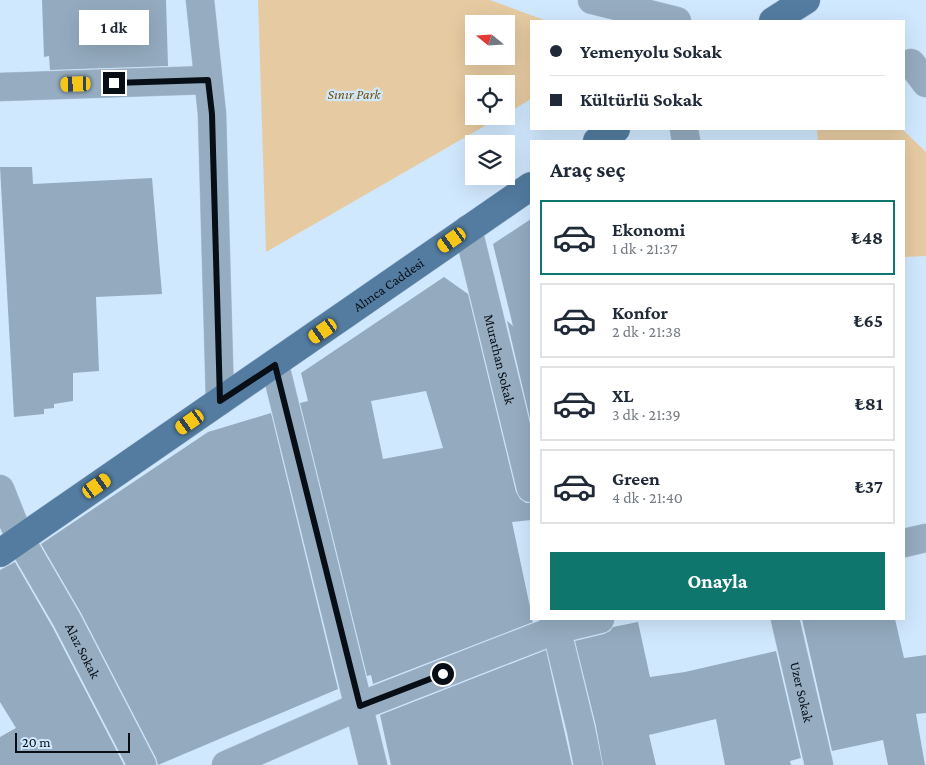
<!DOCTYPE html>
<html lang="tr">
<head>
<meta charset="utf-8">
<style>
	:root { --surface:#fff; --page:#f2f2f3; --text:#1f2937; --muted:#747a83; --line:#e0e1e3; --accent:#0f766e }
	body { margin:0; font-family:"Crimson Pro",serif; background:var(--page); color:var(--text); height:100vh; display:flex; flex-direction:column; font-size:19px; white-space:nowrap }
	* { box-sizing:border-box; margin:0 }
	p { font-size:16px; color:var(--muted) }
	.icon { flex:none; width:28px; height:28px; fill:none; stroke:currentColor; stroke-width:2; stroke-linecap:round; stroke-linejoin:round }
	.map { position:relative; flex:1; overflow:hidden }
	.drawer { position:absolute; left:530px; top:140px; width:375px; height:480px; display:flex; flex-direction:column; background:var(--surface); border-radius:0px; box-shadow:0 5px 20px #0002 }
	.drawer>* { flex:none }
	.hud { position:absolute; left:530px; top:20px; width:375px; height:110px; border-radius:0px; box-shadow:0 5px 20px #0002; display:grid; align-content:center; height:110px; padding:0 20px; background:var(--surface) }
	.needle { width:32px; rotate:288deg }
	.buttons { position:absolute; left:465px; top:15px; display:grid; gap:10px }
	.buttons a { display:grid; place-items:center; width:50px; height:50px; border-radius:0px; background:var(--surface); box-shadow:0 5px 20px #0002; font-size:25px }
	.scale { position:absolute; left:15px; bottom:12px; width:115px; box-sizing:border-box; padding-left:5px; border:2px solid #070e15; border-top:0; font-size:14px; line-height:18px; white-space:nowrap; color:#070e15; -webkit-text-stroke:4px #d0e8fe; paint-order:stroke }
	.end { position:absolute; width:22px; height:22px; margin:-11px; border:6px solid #070e15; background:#fff; box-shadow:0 0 0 2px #fff }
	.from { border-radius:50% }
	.bubble { position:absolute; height:35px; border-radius:0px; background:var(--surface); box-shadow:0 5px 20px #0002; font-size:16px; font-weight:700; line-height:35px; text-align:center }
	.car { position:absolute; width:15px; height:30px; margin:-15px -8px; border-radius:6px; box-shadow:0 0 4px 1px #0007; background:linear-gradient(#f5c518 24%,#345 0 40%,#f5c518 0 76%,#345 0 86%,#f5c518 0) }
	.hud b { display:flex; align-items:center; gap:18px; height:48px; font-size:19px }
	.hud b+b { border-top:1px solid var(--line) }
	.hud i { width:12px; height:12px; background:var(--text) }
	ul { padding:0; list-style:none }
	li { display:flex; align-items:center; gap:15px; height:75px; margin:0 10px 8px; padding:0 10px; border:2px solid var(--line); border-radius:0px }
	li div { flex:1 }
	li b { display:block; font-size:19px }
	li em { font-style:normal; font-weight:700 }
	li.current { border-color:var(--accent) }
	li>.icon { width:45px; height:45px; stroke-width:1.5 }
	h2 { padding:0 20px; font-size:22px; line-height:60px }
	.primary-button { display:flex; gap:10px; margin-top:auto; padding:10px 20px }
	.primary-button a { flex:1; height:58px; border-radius:0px; background:var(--accent); color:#fff; font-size:20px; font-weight:700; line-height:58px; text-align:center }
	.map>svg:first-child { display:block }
	.green { fill:#e6cba2; fill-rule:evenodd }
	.building { fill:#94abbf; fill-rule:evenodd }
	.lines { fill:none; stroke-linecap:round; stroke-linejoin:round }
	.minor-casing { stroke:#b0c5d9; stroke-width:29 }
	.major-casing { stroke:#b0c5d9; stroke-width:29 }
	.minor { stroke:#96acc0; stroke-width:28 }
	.major { stroke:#537ca0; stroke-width:28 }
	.route { stroke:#070e15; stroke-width:6 }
	.labels { text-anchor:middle; stroke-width:4.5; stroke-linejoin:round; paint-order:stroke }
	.park-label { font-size:14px; font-style:italic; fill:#734f07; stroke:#d0e8fe }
	.street-label { font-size:14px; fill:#070e15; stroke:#d0e8fe }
</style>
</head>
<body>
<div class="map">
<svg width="926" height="765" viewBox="0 0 926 765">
	<rect width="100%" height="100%" fill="#d0e8fe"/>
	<g class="green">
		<path d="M258,0H490L547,21H531V99L506,114V84H474V116H502L266,252ZM474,24H506V56H474Z"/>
		<polygon points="817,129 902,129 926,152 926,256 904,257 904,141 818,141"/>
	</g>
	<g class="building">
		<polygon points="42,0 166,0 168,66 50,70 49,56 44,57"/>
		<polygon points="0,167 32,167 33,184 152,178 162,294 96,297 99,371 73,373 73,401 54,404 54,408 44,409 44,414 14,417"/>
		<polygon points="531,219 531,423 507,321 513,326 493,244"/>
		<path d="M444,277L468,294L516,492L520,499L526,503H531V520L512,522L531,612V619L533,622L373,684L371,675L367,676L300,403L308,401L301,373ZM426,391L443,448L383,459L371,401Z"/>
		<polygon points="271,413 338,689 158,765 156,758 81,613 41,544 208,432"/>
		<polygon points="15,562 53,628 124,765 0,765 0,737 16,728 0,702 0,570"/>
		<polygon points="802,619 895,619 904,658 926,655 926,713 916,714 925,765 888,765 883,740 832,751"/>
		<polygon points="638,622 650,677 685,672 776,651 801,758 790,761 791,765 725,765 716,719 649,735 656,765 603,765 596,726 575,641 604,634 610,631 613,627"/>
		<polygon points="546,650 572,765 391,765 380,715"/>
	</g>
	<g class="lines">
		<defs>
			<g id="minor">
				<polyline points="200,0 212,114 220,401"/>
				<polyline points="592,0 677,21"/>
				<polyline points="911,63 926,83"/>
				<polyline points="0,87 208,80"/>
				<polyline points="684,129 686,141"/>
				<path id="s1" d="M468,229L531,488"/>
				<polyline points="275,365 373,765"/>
				<path id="s2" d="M0,489L20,539L67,620L142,765"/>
				<polyline points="904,543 926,538"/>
				<polyline points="554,619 581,730 588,765"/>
				<path id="s3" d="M785,619L819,765"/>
				<polyline points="226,765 360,706 493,654 555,630 600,619"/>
			</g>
			<g id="major">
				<polyline points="773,21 806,0"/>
				<polyline points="597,141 616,129"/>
				<path id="s4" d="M0,553L531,186"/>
			</g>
		</defs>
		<use href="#minor" class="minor-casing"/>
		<use href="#major" class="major-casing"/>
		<use href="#minor" class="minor"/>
		<use href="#major" class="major"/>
	</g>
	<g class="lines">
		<polyline class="route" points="114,83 208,80 212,114 220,401 275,365 360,706 443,674"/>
	</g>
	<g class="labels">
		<g class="park-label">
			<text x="354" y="99">Sınır Park</text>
		</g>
		<g class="street-label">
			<text dy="5" stroke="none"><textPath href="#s4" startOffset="472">Alınca Caddesi</textPath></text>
			<text dy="5" stroke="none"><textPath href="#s1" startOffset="134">Murathan Sokak</textPath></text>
			<text dy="5" stroke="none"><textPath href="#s2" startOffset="182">Alaz Sokak</textPath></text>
			<text dy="5" stroke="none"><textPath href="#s3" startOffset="75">Uzer Sokak</textPath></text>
		</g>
	</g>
</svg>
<div class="buttons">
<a><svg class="needle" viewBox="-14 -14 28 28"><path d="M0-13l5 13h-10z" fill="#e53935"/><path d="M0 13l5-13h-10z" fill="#747a83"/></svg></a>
<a><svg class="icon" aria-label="locate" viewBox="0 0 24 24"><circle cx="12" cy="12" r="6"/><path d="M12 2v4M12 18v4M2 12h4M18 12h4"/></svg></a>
<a><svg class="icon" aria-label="layers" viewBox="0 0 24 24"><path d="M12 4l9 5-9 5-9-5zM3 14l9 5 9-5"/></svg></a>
</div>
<div class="scale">20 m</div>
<i class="end from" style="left:443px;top:674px"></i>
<i class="end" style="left:114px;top:83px"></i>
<div class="bubble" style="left:79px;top:10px;width:70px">1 dk</div>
<i class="car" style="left:76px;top:84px;rotate:268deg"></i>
<i class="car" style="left:452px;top:240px;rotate:235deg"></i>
<i class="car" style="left:323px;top:331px;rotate:235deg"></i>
<i class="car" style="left:190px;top:422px;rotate:235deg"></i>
<i class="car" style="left:97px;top:486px;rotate:55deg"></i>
<div class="hud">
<b><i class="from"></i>Yemenyolu Sokak</b>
<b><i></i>Kültürlü Sokak</b>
</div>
<section class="drawer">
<h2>Araç seç</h2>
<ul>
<li class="current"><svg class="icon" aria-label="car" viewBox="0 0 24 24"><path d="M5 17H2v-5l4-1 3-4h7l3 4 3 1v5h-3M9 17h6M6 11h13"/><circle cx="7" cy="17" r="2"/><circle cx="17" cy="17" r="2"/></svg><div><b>Ekonomi</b><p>1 dk · 21:37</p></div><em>₺48</em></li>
<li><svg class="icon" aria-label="car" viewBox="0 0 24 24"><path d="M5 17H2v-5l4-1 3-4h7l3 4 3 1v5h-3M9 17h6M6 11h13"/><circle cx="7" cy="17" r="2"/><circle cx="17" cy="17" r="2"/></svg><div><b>Konfor</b><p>2 dk · 21:38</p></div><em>₺65</em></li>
<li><svg class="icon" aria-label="car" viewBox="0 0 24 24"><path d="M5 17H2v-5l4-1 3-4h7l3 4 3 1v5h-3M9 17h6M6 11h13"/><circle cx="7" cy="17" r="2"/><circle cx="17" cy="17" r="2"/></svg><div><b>XL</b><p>3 dk · 21:39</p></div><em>₺81</em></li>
<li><svg class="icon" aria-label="car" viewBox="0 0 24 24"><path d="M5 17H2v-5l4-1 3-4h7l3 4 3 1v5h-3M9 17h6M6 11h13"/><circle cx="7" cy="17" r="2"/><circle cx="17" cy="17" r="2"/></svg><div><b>Green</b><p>4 dk · 21:40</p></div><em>₺37</em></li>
</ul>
<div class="primary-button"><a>Onayla</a></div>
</section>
</div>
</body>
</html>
